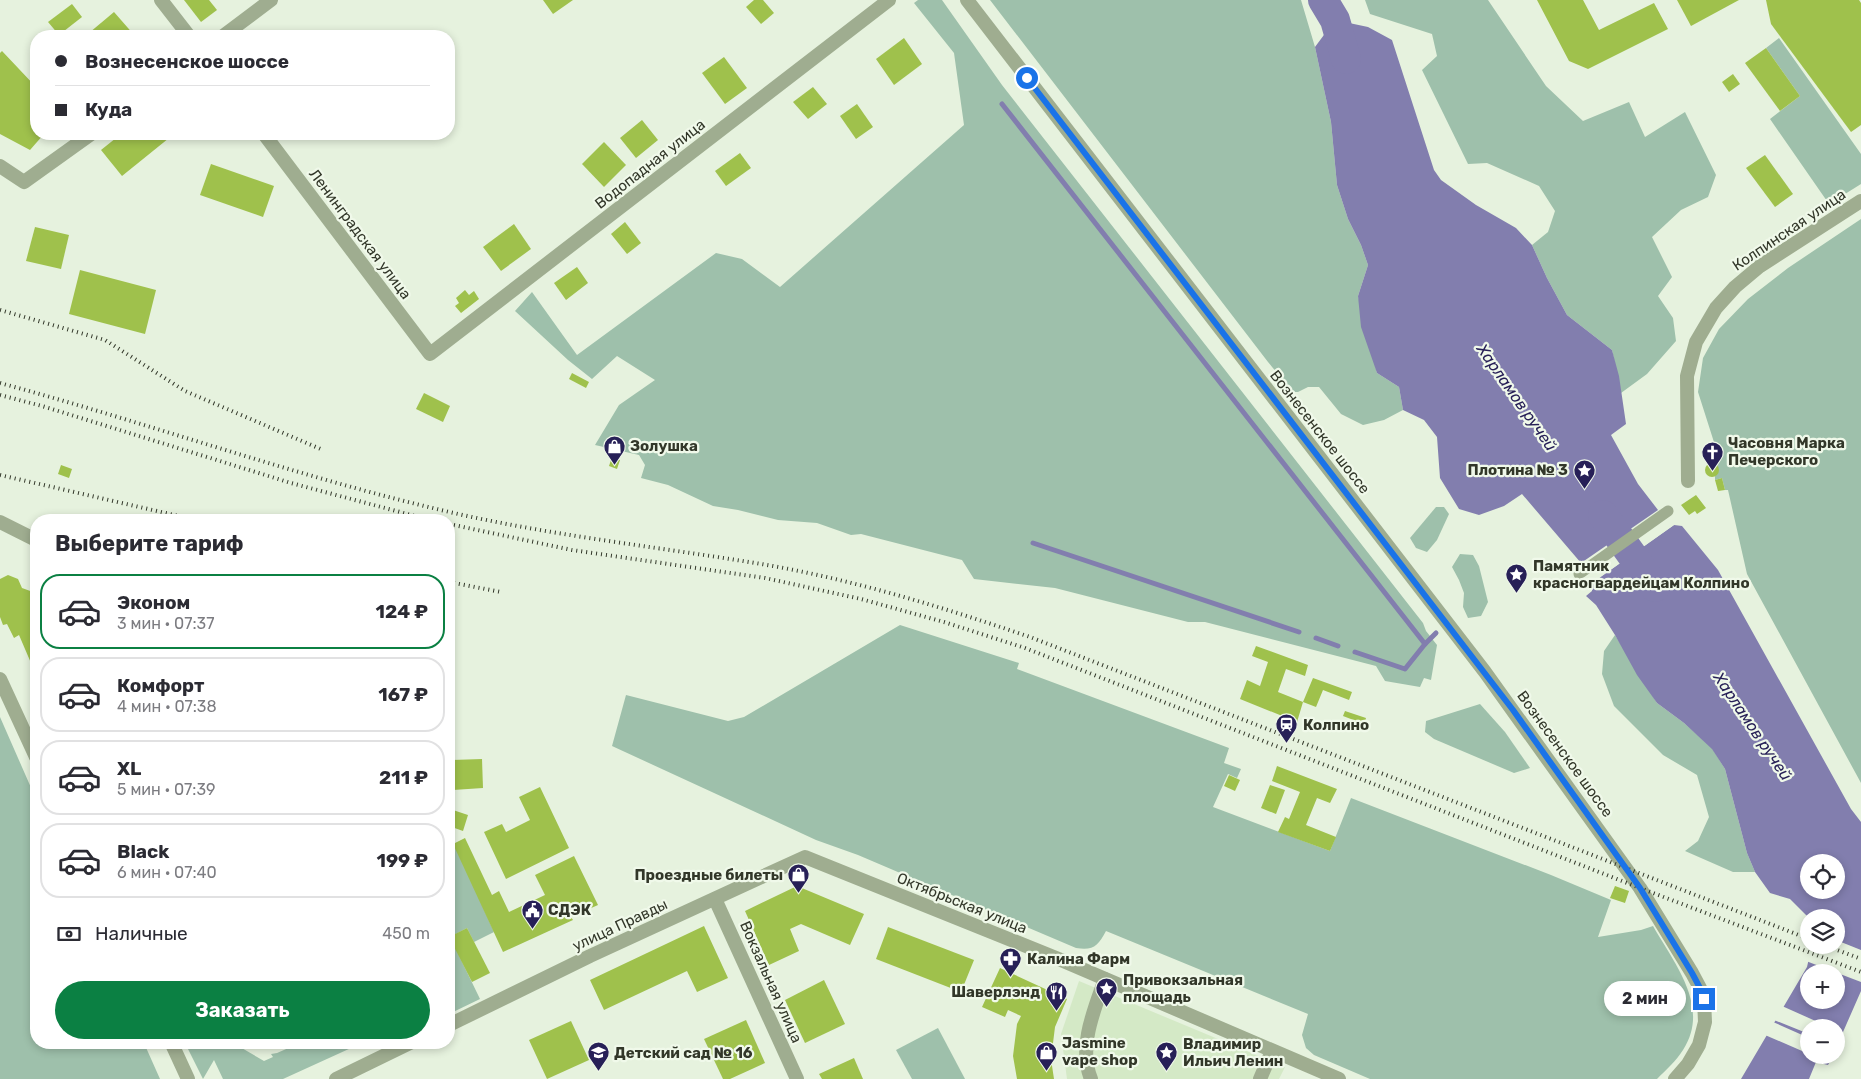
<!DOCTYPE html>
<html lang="ru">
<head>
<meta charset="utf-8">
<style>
	:root { --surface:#fff; --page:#f7f7f7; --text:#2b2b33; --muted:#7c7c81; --line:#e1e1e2; --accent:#0b8043 }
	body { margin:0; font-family:Rubik,sans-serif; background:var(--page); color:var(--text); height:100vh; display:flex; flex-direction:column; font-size:19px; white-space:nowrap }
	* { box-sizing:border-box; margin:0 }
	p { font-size:16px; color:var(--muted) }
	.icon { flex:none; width:28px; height:28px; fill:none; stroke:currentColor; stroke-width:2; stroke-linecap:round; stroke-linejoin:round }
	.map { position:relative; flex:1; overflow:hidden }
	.panel { position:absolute; left:30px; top:514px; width:425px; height:535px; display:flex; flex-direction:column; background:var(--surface); border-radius:20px; box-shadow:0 2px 8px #0003 }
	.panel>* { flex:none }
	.banner { position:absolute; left:30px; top:30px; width:425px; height:110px; border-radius:20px; box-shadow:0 2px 8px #0003; display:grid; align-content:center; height:110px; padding:0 25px; background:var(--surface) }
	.controls { position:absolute; left:1800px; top:854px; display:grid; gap:10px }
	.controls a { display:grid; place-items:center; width:45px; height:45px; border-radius:50%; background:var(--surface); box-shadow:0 2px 8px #0003; font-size:25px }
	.end { position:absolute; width:22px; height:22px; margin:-11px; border:6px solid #1a73e8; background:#fff; box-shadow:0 0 0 2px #fff }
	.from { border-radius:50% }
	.bubble { position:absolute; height:35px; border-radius:18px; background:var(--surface); box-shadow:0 2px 8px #0003; font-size:16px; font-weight:700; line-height:35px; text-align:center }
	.banner b { display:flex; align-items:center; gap:18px; height:48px; font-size:19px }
	.banner b+b { border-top:1px solid var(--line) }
	.banner i { width:12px; height:12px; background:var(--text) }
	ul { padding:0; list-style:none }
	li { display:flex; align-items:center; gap:15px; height:75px; margin:0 10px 8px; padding:0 15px; border:2px solid var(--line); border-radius:20px }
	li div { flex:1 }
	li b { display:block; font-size:19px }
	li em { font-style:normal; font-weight:700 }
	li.current { border-color:var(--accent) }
	li>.icon { width:45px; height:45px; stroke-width:1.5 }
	h2 { padding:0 25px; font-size:22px; line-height:60px }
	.pay { display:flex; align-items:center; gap:12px; height:55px; padding:0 25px; font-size:19px }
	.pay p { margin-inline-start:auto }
	.primary-button { display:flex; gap:10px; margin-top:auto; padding:10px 25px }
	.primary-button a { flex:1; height:58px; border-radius:30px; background:var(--accent); color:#fff; font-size:20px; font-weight:700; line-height:58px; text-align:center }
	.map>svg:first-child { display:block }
	.green { fill:#9ec0ab }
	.plaza { fill:#d4e9c6 }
	.water { fill:#827eae; fill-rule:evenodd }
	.pier { fill:#e6f2de }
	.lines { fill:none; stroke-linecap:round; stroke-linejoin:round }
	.stream { stroke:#827eae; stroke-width:5 }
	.river { stroke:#827eae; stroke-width:30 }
	.building { fill:#9fc14c }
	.pedestrian { stroke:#9fad90; stroke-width:11 }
	.minor { stroke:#9fad90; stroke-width:14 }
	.tertiary { stroke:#9fad90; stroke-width:14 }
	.rail { stroke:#323729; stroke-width:4; stroke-dasharray:1 4; stroke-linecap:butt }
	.route { stroke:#1a73e8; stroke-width:6 }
	.labels { text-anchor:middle; stroke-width:4.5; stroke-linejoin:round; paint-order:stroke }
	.street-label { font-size:15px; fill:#323729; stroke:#f0f9ea }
	.poi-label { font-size:15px; font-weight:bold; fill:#323729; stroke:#f0f9ea; text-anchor:start }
	.water-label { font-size:16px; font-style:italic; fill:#272057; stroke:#f0f9ea }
</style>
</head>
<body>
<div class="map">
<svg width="1861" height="1079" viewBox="0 0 1861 1079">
	<rect width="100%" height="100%" fill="#e6f2de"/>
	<g class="green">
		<polygon points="918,0 942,0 1002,85 1423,623 1426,631 1437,645 1431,680 1424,678 1420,687 1385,681 1376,666 1205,622 1188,622 1055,588 974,579 962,560 861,534 851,535 817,523 778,520 738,510 713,506 668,485 641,478 645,465 639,455 595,445 619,405 655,380 617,356 592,379 568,360 515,311 532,292 577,355 716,253 742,259 780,287 964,125 954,53 914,3"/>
		<polygon points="990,0 1301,0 1315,47 1331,122 1337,185 1348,219 1361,245 1368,265 1358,296 1377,373 1399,387 1403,410 1384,420 1363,425 1341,414 1319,387 1308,387 1298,392 1293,392 1268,362"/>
		<polygon points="1365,0 1488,0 1546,86 1583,121 1629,102 1645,137 1685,112 1716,175 1708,197 1681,210 1652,237 1672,277 1658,296 1673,318 1676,341 1647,374 1621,393 1612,350 1567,315 1547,278 1532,245 1548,232 1555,211 1539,186 1487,163 1468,164 1422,70 1437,56 1432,34 1370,14"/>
		<polygon points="1779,38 1861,154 1861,184 1829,204 1770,119 1800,96 1766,48"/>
		<polygon points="1861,219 1861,783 1747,574 1728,490 1725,490 1722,478 1715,480 1715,476 1718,472 1718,467 1715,464 1720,461 1698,392 1703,358 1719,329 1748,299 1788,268"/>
		<polygon points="1436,507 1444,507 1449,514 1437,540 1427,552 1416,548 1410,538"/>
		<polygon points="1460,554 1473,555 1479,566 1488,602 1481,616 1468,618 1463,607 1464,593 1459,580 1452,567"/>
		<path d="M900,625L1019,663L1017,669L1229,748L1224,763L1241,769L1237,778L1228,774L1213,807L1330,851L1351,798L1551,875L1611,900L1598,937L1641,930L1653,926C1674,963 1711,1007 1683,1050C1676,1061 1666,1070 1657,1079H1370L1314,1055L1306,1048L1302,1035L1308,1014L1106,931C1098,946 1093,951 1076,948L858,855L816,840L612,746L626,695L728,721L744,717Z"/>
		<polygon points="1615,635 1657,703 1684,723 1712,748 1725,769 1747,853 1755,872 1733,872 1685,851 1698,841 1709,817 1697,775 1663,755 1614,706 1602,674 1604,651"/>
		<polygon points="1480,704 1505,732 1530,768 1514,773 1434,739 1425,732 1426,721"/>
		<polygon points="0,717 36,799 36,1042 144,1043 160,1079 0,1079"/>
		<polygon points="449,732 453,734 452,760 453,810 449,822"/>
		<polygon points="449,831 494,932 474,942 467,928 450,937 480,999 449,1014"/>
		<polygon points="938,1028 965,1079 912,1079 896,1050"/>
		<polygon points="185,1043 236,1043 240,1047 264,1061 273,1057 271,1054 277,1053 300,1043 362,1043 283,1079 223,1079 214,1060 203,1079"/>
	</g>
	<polygon class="plaza" points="1079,981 1285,1067 1279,1079 1067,1079 1061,1034"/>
	<g class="water">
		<polygon points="1335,20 1368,27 1392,40 1434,170 1441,180 1476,205 1516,228 1532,245 1547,278 1567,315 1612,350 1619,376 1626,424 1611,435 1638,484 1658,510 1581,563 1522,494 1504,506 1479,515 1459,509 1440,478 1437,437 1424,420 1403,410 1399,387 1377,373 1361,327 1358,296 1368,265 1361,245 1348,219 1337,185 1331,122 1315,47"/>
		<path d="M1674,525L1682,526L1718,570L1851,809L1861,822V991L1836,1048V1028H1809V1055H1833L1828,1065L1816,1062L1809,1079H1741L1807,967L1812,945H1836V918H1809L1790,899L1770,893L1755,872L1747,853L1725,769L1712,749L1684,723L1657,703L1637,675L1615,635L1596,605L1586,596L1592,591V583ZM1809,862H1836V890H1809ZM1809,972H1836V1000H1809Z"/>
	</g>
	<g class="pier">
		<polygon points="1673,523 1674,525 1592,583 1591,581"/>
		<polygon points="1836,940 1861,950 1861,982 1806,961 1809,945 1836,945"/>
		<polygon points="1782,1006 1829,1027 1809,1028 1809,1034 1774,1020"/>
		<polygon points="1773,1022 1809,1038 1809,1054 1765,1035"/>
	</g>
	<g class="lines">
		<g class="stream">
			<polyline points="1002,104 1425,644"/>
			<polyline points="1033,543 1299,632"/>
			<polyline points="1316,638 1338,646"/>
			<polyline points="1355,652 1405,669 1425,644 1436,633"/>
		</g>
		<g class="river">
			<polyline points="1323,0 1335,20 1346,59"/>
			<polyline points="1603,515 1655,587"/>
		</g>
	</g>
	<g class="building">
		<polygon points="184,0 209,0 217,10 201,22"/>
		<polygon points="543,0 573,0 553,14"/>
		<polygon points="754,0 763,0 774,13 761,24 746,7"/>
		<polygon points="1537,0 1583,0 1599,30 1654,3 1668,29 1588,69 1569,61"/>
		<polygon points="1677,0 1739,0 1691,26"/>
		<polygon points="1766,0 1859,0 1861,3 1861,125 1851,132 1771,24"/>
		<polygon points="72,4 82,17 59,35 48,22"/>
		<polygon points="114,12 135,36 92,36 89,33"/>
		<polygon points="904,38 922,64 894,85 876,59"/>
		<polygon points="1766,48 1800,96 1780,111 1745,63"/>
		<polygon points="2,51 36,87 36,134 44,134 30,150 0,134 0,53"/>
		<polygon points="724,57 747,88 725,104 702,73"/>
		<polygon points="1733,74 1740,84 1729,92 1722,82"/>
		<polygon points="813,87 827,104 808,119 793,102"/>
		<polygon points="857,104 873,127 856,139 840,116"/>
		<polygon points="642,120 658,140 636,158 620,138"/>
		<polygon points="121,134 174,134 122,176 101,150"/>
		<polygon points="604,142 626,165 604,187 582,164"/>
		<polygon points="740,153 751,168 726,186 715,171"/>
		<polygon points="1765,155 1793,194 1775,207 1746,168"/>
		<polygon points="211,164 274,186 263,217 200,195"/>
		<polygon points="625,222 641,243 627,254 611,234"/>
		<polygon points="514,224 531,249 501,271 483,247"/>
		<polygon points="35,227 69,235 61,269 26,261"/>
		<polygon points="577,267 588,283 566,300 554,283"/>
		<polygon points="80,270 156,290 145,334 69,314"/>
		<polygon points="465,290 469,295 474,291 479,299 461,313 455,306 459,303 456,298"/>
		<polygon points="572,373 589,382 586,388 569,379"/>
		<polygon points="424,393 450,406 443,422 416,409"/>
		<polygon points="612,457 620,460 617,469 609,466"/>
		<circle cx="1712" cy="470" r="7"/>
		<polygon points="61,465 72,469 69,478 58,474"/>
		<polygon points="1722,478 1725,490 1718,491 1715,480"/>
		<polygon points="1696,495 1706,508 1697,514 1695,511 1689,515 1681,505"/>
		<polygon points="8,575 18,579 22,588 33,592 31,596 36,599 36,670 34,670 19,635 14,638 7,624 3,625 0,617 0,579"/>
		<polygon points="1256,646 1308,665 1305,676 1286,669 1278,692 1303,702 1297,722 1240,699 1247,680 1260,686 1268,662 1252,656"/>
		<polygon points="1313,678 1352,692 1349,700 1323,690 1316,707 1303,702"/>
		<polygon points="1345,711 1366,718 1364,724 1343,716"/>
		<polygon points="482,759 483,788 453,790 452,760"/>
		<polygon points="1277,766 1337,789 1330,803 1317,798 1306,825 1336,837 1330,851 1278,832 1285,817 1289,819 1300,792 1272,781"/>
		<polygon points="1229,775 1240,780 1235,791 1224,786"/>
		<polygon points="1270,785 1285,790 1276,814 1261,808"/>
		<polygon points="540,787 569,848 506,879 484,832 502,824 506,832 530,820 519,797"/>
		<polygon points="453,810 468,815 463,831 449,826"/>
		<polygon points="465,838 492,895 499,891 509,912 545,895 535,875 574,856 598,905 571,917 573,920 503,952 453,844"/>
		<polygon points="797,886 864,914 850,945 801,924 790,929 799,951 769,965 745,911"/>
		<polygon points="1615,886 1629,891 1625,903 1610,898"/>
		<polygon points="704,926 728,978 697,992 687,971 604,1010 590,980"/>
		<polygon points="888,927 974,960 961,992 876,959"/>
		<polygon points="467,928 490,973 472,982 449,937"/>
		<polygon points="1000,968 1067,999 1055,1027 1051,1059 1054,1079 1017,1079 1013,1056 1017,1024 1021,1016 1008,1010 1005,1017 982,1007"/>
		<polygon points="824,980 845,1024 805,1043 785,1000"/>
		<polygon points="746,1020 765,1063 730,1079 723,1079 704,1039"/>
		<polygon points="571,1021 589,1060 547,1079 529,1040"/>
		<polygon points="854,1058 863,1079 822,1079 819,1074"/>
	</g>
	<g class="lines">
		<polyline class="pedestrian" points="1579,574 1668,511"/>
		<g class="minor">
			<polyline points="161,0 189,36"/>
			<polyline points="223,36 271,0"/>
			<polyline points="264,134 430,354 889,0"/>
			<polyline points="0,166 24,182 91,134"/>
			<polyline points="1688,481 1687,376 1696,342 1716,308 1735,287 1760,266 1861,201"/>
			<polyline points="0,522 36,540"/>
			<polyline points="0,679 36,757"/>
			<polyline points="715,899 797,1079"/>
			<polyline points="449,1025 590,956 805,857 1061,960 1339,1079"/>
			<polyline points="171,1042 188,1079"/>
			<polyline points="336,1079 412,1042"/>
			<path d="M1091,1079C1078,1047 1094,1010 1105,979"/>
			<polyline points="1260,1079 1272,1051"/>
		</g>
		<polyline class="tertiary" points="967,0 1485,672 1640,888 1692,973 1700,988 1704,999 1705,1022 1699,1045 1688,1064 1675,1079"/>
		<g class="rail">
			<polyline points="0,310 105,340 185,391 323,450"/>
			<path d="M0,383C148,423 292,475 441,510C550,536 662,547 773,566C861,582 945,608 1030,637L1809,939"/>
			<polyline points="0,395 42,406 291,483 430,520"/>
			<polyline points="0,475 196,520"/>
			<polyline points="449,524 572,550 765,578 861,599 944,622 1025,648 1640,888 1861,972"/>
			<polyline points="449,582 501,592"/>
			<polyline points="1824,945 1861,959"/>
		</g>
	</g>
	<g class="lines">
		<polyline class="route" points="1027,78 1513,710 1640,888 1692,973 1700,988 1704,999"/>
	</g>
	<defs>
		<symbol id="shop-pin" viewBox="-11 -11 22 30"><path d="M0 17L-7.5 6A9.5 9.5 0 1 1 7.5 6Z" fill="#272057" stroke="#f0f9ea"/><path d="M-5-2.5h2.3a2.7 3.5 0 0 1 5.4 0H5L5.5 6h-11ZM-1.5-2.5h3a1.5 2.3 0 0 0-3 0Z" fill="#fff"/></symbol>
		<symbol id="church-pin" viewBox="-11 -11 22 30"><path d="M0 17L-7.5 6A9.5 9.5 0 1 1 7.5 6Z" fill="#272057" stroke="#f0f9ea"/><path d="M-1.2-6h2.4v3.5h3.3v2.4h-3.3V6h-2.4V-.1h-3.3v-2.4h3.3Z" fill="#fff"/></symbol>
		<symbol id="sight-pin" viewBox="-11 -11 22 30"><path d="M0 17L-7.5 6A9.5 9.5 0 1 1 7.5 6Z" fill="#272057" stroke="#f0f9ea"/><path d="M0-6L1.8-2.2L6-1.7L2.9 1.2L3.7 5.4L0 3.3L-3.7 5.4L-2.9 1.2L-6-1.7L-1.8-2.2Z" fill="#fff"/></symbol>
		<symbol id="station-pin" viewBox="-11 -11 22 30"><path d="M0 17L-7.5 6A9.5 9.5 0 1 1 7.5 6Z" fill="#272057" stroke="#f0f9ea"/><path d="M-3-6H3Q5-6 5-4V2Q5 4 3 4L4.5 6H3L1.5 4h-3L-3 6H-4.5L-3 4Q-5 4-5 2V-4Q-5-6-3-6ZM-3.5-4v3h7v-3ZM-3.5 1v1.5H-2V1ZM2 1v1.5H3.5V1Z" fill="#fff"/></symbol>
		<symbol id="civic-pin" viewBox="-11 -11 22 30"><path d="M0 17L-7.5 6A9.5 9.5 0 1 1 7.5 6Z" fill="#272057" stroke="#f0f9ea"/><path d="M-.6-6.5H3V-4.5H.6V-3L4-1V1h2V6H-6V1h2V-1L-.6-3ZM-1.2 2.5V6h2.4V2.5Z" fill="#fff"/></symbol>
		<symbol id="pharmacy-pin" viewBox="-11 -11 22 30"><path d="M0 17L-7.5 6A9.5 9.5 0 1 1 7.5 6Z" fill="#272057" stroke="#f0f9ea"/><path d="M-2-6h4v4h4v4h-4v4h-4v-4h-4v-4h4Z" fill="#fff"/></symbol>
		<symbol id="restaurant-pin" viewBox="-11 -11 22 30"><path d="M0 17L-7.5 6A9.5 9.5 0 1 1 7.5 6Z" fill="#272057" stroke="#f0f9ea"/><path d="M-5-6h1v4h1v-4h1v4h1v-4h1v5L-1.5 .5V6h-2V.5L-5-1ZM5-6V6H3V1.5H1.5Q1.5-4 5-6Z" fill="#fff"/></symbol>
		<symbol id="school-pin" viewBox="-11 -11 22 30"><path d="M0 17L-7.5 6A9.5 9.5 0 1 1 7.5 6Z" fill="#272057" stroke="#f0f9ea"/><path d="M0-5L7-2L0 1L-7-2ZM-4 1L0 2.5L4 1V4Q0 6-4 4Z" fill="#fff"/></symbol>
	</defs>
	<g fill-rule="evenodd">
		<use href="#shop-pin" x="602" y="434" width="25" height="34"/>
		<use href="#church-pin" x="1700" y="440" width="25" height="34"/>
		<use href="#sight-pin" x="1572" y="458" width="25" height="34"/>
		<use href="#sight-pin" x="1504" y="562" width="25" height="34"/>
		<use href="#station-pin" x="1274" y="712" width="25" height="34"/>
		<use href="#shop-pin" x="786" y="862" width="25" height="34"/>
		<use href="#civic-pin" x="520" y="898" width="25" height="34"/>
		<use href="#pharmacy-pin" x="998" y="946" width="25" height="34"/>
		<use href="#sight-pin" x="1094" y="976" width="25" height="34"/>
		<use href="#restaurant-pin" x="1044" y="980" width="25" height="34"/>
		<use href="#shop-pin" x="1034" y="1040" width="25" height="34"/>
		<use href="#school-pin" x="586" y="1040" width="25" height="34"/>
		<use href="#sight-pin" x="1154" y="1040" width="25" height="34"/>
	</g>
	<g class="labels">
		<g class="street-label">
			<text transform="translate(650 164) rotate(-38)" y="5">Водопадная улица</text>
			<text transform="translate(1789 230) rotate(-34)" y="5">Колпинская улица</text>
			<text transform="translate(360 234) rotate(53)" y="5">Ленинградская улица</text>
			<text transform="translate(1320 432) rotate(52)" y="5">Вознесенское шоссе</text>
			<text transform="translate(1565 754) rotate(54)" y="5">Вознесенское шоссе</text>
			<text transform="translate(962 903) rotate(22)" y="5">Октябрьская улица</text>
			<text transform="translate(620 925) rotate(-25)" y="5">улица Правды</text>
			<text transform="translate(771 982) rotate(66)" y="5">Вокзальная улица</text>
		</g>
		<g class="poi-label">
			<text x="1728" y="448">Часовня Марка<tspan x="1728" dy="17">Печерского</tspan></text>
			<text x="630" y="451">Золушка</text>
			<text x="1568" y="475" text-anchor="end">Плотина № 3</text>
			<text x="1533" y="571">Памятник<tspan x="1533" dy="17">красногвардейцам Колпино</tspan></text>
			<text x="1303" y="730">Колпино</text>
			<text x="783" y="880" text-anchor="end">Проездные билеты</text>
			<text x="548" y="915">СДЭК</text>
			<text x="1027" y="964">Калина Фарм</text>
			<text x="1123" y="985">Привокзальная<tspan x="1123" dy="17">площадь</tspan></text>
			<text x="1040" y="997" text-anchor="end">Шаверлэнд</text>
			<text x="1062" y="1048">Jasmine<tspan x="1062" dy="17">vape shop</tspan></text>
			<text x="1183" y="1049">Владимир<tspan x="1183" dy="17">Ильич Ленин</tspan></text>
			<text x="614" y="1058">Детский сад № 16</text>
		</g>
		<g class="water-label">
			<text transform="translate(1517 397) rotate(55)" y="6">Харламов ручей</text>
			<text transform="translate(1753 726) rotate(56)" y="6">Харламов ручей</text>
		</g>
	</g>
</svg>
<div class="controls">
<a><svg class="icon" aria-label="locate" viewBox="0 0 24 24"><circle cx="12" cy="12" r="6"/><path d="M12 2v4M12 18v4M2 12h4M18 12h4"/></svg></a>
<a><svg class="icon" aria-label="layers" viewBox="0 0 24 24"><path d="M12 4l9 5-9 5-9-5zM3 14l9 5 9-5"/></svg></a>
<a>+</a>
<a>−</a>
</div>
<i class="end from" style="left:1027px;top:78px"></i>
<i class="end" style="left:1704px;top:999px"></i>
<div class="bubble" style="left:1604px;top:981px;width:82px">2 мин</div>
<div class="banner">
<b><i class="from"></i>Вознесенское шоссе</b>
<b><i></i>Куда</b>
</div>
<section class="panel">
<h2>Выберите тариф</h2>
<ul>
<li class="current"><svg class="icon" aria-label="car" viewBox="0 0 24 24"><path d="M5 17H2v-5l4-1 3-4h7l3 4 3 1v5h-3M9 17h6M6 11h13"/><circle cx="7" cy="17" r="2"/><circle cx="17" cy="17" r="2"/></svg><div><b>Эконом</b><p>3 мин · 07:37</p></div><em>124 ₽</em></li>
<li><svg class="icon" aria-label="car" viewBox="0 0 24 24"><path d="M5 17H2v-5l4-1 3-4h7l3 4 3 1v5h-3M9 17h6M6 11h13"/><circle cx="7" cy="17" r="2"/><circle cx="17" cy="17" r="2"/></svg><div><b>Комфорт</b><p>4 мин · 07:38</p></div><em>167 ₽</em></li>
<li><svg class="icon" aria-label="car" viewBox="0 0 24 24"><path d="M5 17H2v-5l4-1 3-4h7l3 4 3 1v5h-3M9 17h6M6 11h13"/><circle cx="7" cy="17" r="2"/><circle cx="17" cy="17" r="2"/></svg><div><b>XL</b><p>5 мин · 07:39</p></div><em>211 ₽</em></li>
<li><svg class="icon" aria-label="car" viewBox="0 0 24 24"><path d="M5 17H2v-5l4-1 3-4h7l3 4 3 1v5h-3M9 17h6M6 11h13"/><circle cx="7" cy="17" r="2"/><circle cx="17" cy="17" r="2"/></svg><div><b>Black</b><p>6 мин · 07:40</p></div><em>199 ₽</em></li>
</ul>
<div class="pay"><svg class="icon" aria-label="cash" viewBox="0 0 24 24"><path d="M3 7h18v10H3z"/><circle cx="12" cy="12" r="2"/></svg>Наличные<p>450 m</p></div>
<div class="primary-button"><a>Заказать</a></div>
</section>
</div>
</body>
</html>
